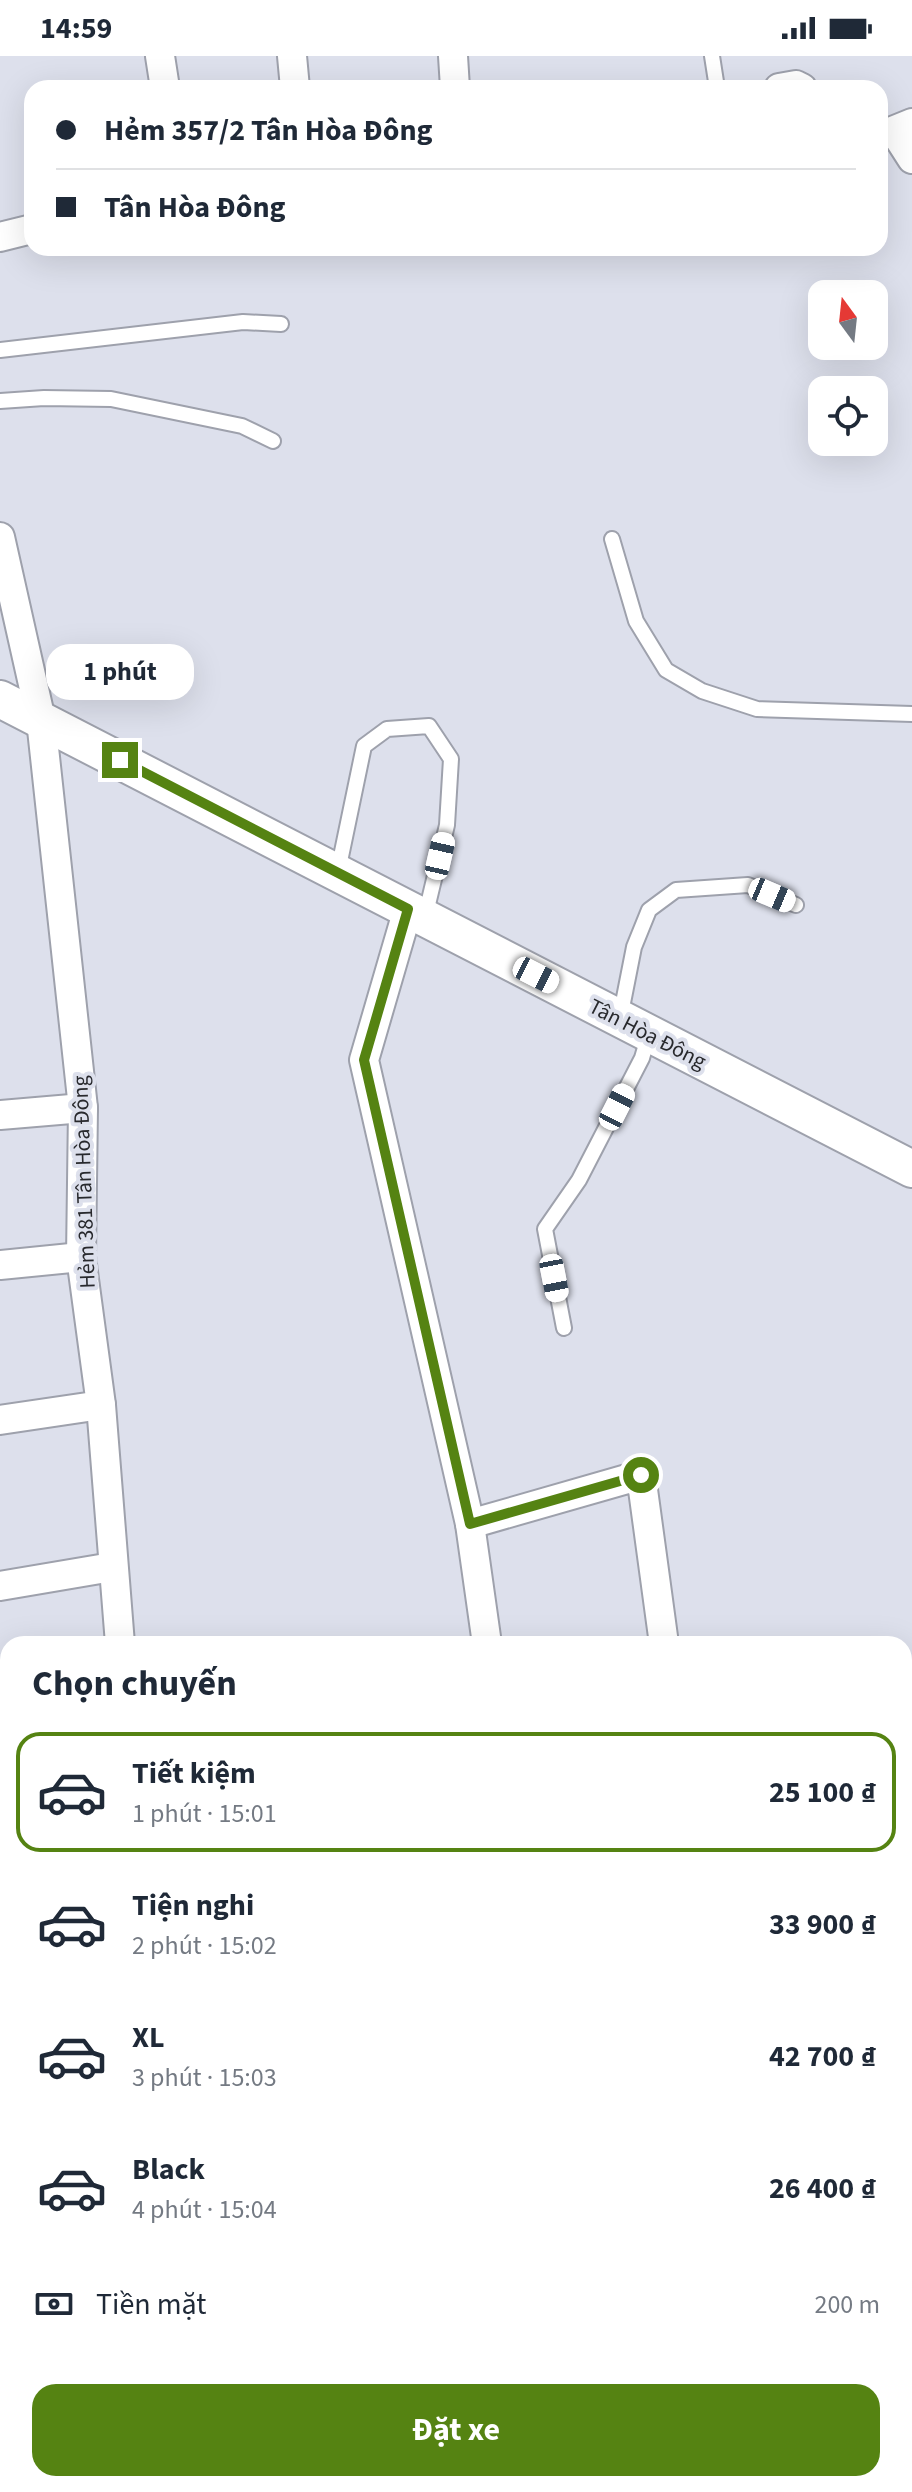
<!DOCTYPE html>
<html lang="vi">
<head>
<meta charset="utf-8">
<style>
	:root { --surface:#fff; --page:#f2f2f3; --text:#1f2937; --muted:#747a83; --line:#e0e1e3; --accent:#558312 }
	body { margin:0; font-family:"Source Sans 3",sans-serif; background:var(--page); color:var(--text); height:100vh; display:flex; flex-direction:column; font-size:30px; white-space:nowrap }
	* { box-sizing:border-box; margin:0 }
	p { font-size:26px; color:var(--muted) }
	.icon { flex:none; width:44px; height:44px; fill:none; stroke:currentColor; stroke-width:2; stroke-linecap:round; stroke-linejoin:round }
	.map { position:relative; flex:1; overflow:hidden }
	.sheet { position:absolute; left:0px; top:1580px; width:912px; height:856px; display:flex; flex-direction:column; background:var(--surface); border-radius:24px 24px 0 0; box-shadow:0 8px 32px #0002 }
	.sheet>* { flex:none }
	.guide { position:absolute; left:24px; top:24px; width:864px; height:176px; border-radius:24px; box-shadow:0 8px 32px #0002; display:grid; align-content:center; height:176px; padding:0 32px; background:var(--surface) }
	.needle { width:52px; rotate:345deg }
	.fabs { position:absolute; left:808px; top:224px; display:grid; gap:16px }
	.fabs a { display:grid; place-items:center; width:80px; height:80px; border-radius:16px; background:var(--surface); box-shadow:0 8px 32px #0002; font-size:40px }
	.end { position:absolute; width:36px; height:36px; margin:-18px; border:10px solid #558312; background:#fff; box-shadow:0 0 0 4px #fff }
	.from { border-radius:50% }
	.bubble { position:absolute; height:56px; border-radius:24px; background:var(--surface); box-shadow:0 8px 32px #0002; font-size:26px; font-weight:700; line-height:56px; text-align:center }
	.car { position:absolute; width:24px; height:48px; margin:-24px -12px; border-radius:10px; box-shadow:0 0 6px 2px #0007; background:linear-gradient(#fff 24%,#345 0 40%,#fff 0 76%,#345 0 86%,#fff 0) }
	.guide b { display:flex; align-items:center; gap:28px; height:76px; font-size:30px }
	.guide b+b { border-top:2px solid var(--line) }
	.guide i { width:20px; height:20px; background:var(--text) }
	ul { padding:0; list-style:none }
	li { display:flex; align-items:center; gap:24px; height:120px; margin:0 16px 12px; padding:0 16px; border:4px solid transparent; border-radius:24px }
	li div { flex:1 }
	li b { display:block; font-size:30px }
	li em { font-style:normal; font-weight:700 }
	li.selected { border-color:var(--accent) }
	li>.icon { width:72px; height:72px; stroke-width:1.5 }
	h2 { padding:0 32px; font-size:36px; line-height:96px }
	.pay { display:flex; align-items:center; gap:20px; height:88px; padding:0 32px; font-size:30px }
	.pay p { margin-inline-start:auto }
	.button { display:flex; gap:16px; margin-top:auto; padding:16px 32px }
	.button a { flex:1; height:92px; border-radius:24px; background:var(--accent); color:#fff; font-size:32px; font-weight:700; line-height:92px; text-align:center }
	.status { display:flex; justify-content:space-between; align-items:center; height:56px; padding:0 40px; background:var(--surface); direction:ltr }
	.status svg { height:22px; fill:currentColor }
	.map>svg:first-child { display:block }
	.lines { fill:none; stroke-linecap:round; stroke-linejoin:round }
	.service-casing { stroke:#9ea1ac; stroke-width:18 }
	.minor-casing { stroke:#9ea1ac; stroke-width:32 }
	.tertiary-casing { stroke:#9ea1ac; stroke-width:40 }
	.service { stroke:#fff; stroke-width:14 }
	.minor { stroke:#fff; stroke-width:28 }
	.tertiary { stroke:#fff; stroke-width:36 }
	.route { stroke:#558312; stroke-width:10 }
	.labels { text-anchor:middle; stroke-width:8; stroke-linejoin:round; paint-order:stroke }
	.street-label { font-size:22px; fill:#28292d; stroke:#dde0ec }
</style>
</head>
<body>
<div class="status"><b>14:59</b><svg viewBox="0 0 49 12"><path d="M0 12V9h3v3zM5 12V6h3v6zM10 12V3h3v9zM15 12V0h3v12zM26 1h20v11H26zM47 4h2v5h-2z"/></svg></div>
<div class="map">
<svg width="912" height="2436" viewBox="0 0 912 2436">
	<rect width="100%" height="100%" fill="#dde0ec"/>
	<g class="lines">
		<defs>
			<g id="service">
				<polyline points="712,0 717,32"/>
				<polyline points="0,294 243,266 281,268"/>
				<polyline points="0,345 44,342 111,343 242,370 273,385"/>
				<polyline points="612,483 636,565 666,614 702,635 757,653 912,658"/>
				<polyline points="338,815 364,690 387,673 429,670 451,703 447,769 425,861"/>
				<polyline points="620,962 634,891 649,854 676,834 748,829 796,849"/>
				<polyline points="564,1272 545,1173 579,1124 642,1002 649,978"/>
				<polyline points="656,2428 658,2436"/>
			</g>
			<g id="minor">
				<polyline points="160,0 165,32"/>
				<polyline points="292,0 295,32"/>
				<polyline points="453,0 455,32"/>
				<polyline points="779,32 796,29 802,32"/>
				<polyline points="894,75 912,103"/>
				<polyline points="880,80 912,67"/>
				<polyline points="0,181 32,173"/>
				<polyline points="0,481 41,664 83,1052 81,1201 101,1349 120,1588"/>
				<polyline points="408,853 364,1004 470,1468 487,1588"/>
				<polyline points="0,1059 83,1052"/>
				<polyline points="0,1209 81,1201"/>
				<polyline points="0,1364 101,1349"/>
				<polyline points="470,1468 641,1419 664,1588"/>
				<polyline points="0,1530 112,1511"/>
				<polyline points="904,1967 912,1966"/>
				<polyline points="904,2216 912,2215"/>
				<polyline points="0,2271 8,2298"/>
				<polyline points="0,2383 8,2380"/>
				<polyline points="904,2400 912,2396"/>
				<polyline points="879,2428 881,2436"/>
			</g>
			<polyline id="tertiary" points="0,643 912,1113"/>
		</defs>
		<use href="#service" class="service-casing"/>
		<use href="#minor" class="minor-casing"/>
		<use href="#tertiary" class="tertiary-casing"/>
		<use href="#service" class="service"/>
		<use href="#minor" class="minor"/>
		<use href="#tertiary" class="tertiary"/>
	</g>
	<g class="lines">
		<polyline class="route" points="120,704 408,853 364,1004 470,1468 641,1419"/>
	</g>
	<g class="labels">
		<g class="street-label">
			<text transform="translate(648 977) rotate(27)" y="8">Tân Hòa Đông</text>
			<text transform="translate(83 1126) rotate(-92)" y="8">Hẻm 381 Tân Hòa Đông</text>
		</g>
	</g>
</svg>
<div class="fabs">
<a><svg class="needle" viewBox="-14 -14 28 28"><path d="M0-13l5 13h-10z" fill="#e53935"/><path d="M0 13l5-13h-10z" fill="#747a83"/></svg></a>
<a><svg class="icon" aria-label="locate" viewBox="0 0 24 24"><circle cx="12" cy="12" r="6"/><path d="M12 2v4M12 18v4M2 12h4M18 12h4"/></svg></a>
</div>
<i class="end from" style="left:641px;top:1419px"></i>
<i class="end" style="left:120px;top:704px"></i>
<div class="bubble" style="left:46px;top:588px;width:148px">1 phút</div>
<i class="car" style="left:440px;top:800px;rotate:13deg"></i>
<i class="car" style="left:772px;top:839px;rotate:113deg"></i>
<i class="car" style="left:536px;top:919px;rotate:117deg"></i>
<i class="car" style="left:617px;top:1051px;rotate:27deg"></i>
<i class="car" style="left:554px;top:1222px;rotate:169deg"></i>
<div class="guide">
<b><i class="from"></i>Hẻm 357/2 Tân Hòa Đông</b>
<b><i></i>Tân Hòa Đông</b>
</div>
<section class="sheet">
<h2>Chọn chuyến</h2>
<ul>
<li class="selected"><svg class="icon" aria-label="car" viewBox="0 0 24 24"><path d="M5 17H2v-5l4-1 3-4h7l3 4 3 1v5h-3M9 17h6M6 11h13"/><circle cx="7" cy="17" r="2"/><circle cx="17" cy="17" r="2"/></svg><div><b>Tiết kiệm</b><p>1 phút · 15:01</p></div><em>25 100 ₫</em></li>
<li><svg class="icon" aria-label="car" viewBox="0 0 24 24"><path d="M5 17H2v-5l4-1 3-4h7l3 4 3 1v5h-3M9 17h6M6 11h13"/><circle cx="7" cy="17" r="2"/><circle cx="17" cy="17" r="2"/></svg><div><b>Tiện nghi</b><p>2 phút · 15:02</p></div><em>33 900 ₫</em></li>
<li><svg class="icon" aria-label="car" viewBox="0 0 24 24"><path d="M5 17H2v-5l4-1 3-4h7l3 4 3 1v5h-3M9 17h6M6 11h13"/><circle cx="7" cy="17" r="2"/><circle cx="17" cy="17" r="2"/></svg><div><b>XL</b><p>3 phút · 15:03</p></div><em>42 700 ₫</em></li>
<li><svg class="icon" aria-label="car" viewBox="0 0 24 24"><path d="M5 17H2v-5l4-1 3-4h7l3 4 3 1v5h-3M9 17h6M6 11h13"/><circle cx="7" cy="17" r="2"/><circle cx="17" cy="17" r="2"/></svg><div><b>Black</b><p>4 phút · 15:04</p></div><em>26 400 ₫</em></li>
</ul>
<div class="pay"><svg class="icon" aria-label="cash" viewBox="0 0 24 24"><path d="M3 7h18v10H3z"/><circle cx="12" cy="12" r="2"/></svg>Tiền mặt<p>200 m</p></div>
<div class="button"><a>Đặt xe</a></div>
</section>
</div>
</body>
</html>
